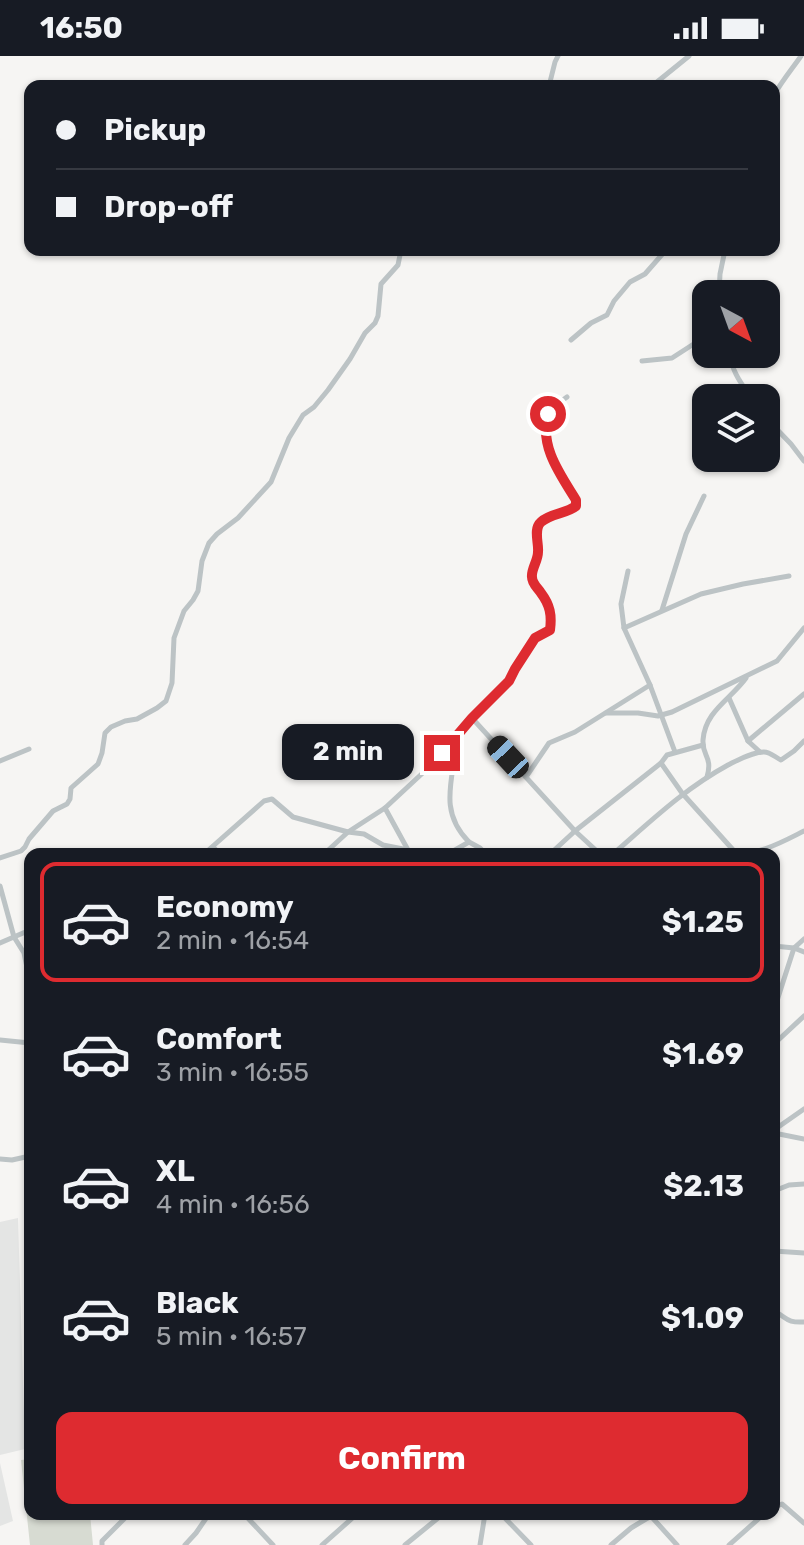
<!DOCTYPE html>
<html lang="en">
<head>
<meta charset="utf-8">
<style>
	:root { --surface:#171b24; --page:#242831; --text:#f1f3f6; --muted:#9ea1a6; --line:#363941; --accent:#de2b30 }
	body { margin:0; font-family:Rubik,sans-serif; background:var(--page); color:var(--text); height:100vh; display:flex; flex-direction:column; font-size:30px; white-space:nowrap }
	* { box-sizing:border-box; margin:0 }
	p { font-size:26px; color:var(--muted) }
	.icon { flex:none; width:44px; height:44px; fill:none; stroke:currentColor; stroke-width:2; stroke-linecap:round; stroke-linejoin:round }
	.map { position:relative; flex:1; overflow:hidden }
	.drawer { position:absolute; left:24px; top:792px; width:756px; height:672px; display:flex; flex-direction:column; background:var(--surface); border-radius:16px; box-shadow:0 2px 6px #0004 }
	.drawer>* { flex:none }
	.banner { position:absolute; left:24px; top:24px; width:756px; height:176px; border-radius:16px; box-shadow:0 2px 6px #0004; display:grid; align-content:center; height:176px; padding:0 32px; background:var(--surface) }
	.needle { width:52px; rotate:139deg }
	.controls { position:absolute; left:692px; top:224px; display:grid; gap:16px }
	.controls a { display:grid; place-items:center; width:88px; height:88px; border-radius:16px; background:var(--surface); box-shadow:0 2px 6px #0004; font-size:40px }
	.end { position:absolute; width:36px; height:36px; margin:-18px; border:10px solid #de2b30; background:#fff; box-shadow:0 0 0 4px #fff }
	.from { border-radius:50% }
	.bubble { position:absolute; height:56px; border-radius:16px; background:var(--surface); box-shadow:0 2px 6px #0004; font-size:26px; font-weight:700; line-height:56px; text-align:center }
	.car { position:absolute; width:24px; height:48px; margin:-24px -12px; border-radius:10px; box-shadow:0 0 6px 2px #0007; background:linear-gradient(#222 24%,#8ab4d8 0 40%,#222 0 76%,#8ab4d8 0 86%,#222 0) }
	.banner b { display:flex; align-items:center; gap:28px; height:76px; font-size:30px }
	.banner b+b { border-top:2px solid var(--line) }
	.banner i { width:20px; height:20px; background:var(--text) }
	ul { padding:14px 0 0; list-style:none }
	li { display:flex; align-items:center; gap:24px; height:120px; margin:0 16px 12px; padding:0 16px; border:4px solid transparent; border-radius:16px }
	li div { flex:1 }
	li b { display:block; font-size:30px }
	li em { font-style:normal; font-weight:700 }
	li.active { border-color:var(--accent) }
	li>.icon { width:72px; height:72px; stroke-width:1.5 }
	.primary-button { display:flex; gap:16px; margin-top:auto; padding:16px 32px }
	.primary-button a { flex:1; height:92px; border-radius:16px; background:var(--accent); color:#fff; font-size:32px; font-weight:700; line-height:92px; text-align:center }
	.status { display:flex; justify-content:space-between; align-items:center; height:56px; padding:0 40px; background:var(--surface); direction:ltr }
	.status svg { height:22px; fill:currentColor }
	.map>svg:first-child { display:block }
	.built { fill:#e4e5e4 }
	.green { fill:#d7dbd2 }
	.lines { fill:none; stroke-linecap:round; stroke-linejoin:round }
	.minor { stroke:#bcc3c5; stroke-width:5 }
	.route { stroke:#de2b30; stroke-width:10 }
</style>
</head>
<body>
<div class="status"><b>16:50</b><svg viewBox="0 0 49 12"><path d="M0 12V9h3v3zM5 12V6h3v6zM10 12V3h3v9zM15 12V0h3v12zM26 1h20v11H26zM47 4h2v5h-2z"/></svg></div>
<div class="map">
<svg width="804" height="1489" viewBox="0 0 804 1489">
	<rect width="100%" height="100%" fill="#f6f5f3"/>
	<g class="built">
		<polygon points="18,1162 25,1393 0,1399 0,1166"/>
		<polygon points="0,1407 13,1465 0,1470"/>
	</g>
	<polygon class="green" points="30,1403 30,1458 90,1458 93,1489 30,1489 21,1404"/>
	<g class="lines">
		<g class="minor">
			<polyline points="549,30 555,6 558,0"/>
			<polyline points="652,30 689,0"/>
			<path d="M774,39C782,25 792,13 801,0"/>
			<polyline points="719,238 720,218 725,194"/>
			<polyline points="571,284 591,267 607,259 614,245 630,226 645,218 666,194"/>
			<path d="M730,298C732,316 741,327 751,342"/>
			<polyline points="642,305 672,302 706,280"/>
			<polyline points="766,362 791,388 804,405"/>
			<polyline points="628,515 621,548 624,572 650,629 675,696"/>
			<polyline points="662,554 686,478 704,440"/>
			<polyline points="624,572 701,538 743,528 789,520"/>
			<polyline points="729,642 748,685 760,696"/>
			<polyline points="606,657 638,657 658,660 672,656 777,605 804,572"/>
			<polyline points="472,662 575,775 600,798"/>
			<path d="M457,682C454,722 437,754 469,786"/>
			<polyline points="748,685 804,638"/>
			<polyline points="0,705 29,693"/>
			<path d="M661,707L682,737L735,796C758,800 784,785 804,775"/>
			<polyline points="526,721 549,687 575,676 650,629"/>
			<path d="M707,721C713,700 702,701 703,684C705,655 731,643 746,622"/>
			<polyline points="385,752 408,794 413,798"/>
			<polyline points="213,791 220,798"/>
			<polyline points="204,798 264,745 272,743 293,761 348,776 364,778 383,789 408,794"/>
			<path d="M324,798L348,776L385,752L427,713L457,681L472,662L509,625L515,613L535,582L550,574L552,559L550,551L533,526L531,518L538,501L537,473L539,467L572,454L576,450V444C563,423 531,378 551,353C555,348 562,345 567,341"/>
			<polyline points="448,798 469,786 480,792 486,798"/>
			<polyline points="550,798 575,775 661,707 667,699 703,689"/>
			<path d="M613,798C651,765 684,733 728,709C738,704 752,696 764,696C770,696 775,701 781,704L794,695L804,685"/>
			<polyline points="0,802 21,795 25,791 29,783 53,755 67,748 70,743 71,732 98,708 102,697 105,677 111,671 125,665 137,663 157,652 166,645 172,627 174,582 184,555 193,544 198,535 202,505 209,487 217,478 238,462 271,426 289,382 303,359 314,351 328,334 350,303 365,277 375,267 378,260 381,228 398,209 401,194"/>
			<polyline points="0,830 14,881 24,897 30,926"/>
			<polyline points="0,887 30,874"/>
			<polyline points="774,890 794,892 804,896"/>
			<polyline points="774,954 794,892 804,883"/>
			<polyline points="0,984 30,987"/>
			<polyline points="774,988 804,960"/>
			<polyline points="774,1074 804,1053"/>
			<polyline points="774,1077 804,1083"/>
			<polyline points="0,1103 12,1104 30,1100"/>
			<polyline points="774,1135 789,1129 804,1128"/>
			<polyline points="774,1195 804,1197"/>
			<path d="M774,1255C788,1262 786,1267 804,1266"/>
			<polyline points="774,1451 782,1448 804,1467"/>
			<polyline points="244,1458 273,1489"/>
			<polyline points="501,1458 531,1489"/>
			<polyline points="649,1458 677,1489"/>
			<polyline points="102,1489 102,1485 129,1458"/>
			<polyline points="185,1489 196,1477 209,1458"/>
			<polyline points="322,1489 357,1458"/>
			<polyline points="405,1489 443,1458"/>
			<polyline points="480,1489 485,1458"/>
			<polyline points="611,1489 631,1472 651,1460"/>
			<polyline points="729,1489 764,1458"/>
		</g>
	</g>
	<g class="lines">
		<path class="route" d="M442,697L472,662L509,625L515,613L535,582L550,574C552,559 550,549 541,537C538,532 532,528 532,521C531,513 538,505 538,496C539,487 533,473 541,466C551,457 566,458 576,450V444C560,418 539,390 548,358"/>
	</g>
</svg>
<div class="controls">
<a><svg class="needle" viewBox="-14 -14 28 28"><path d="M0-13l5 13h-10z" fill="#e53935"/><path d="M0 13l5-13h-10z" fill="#9ea1a6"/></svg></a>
<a><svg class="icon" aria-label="layers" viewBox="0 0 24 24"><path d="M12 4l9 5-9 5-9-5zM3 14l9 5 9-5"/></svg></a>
</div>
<i class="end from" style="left:548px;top:358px"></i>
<i class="end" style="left:442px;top:697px"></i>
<div class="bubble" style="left:282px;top:668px;width:132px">2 min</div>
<i class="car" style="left:508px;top:701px;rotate:317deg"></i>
<div class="banner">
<b><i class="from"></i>Pickup</b>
<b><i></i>Drop-off</b>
</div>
<section class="drawer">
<ul>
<li class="active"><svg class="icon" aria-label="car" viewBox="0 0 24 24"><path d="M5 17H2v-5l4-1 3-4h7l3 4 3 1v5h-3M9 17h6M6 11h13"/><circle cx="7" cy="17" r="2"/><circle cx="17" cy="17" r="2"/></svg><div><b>Economy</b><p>2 min · 16:54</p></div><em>$1.25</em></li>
<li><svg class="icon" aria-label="car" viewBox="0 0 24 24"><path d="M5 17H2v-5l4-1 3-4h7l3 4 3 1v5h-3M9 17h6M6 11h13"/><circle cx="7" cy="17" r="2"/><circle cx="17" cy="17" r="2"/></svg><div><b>Comfort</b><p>3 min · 16:55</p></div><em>$1.69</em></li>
<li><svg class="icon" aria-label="car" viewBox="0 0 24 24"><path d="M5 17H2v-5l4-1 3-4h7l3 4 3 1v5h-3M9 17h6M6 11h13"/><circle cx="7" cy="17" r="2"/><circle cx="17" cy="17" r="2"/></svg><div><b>XL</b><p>4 min · 16:56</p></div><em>$2.13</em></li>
<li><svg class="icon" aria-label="car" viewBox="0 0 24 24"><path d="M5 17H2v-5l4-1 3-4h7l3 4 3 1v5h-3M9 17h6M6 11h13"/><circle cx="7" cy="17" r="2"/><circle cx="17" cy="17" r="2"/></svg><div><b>Black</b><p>5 min · 16:57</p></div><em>$1.09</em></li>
</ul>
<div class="primary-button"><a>Confirm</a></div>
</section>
</div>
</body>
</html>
